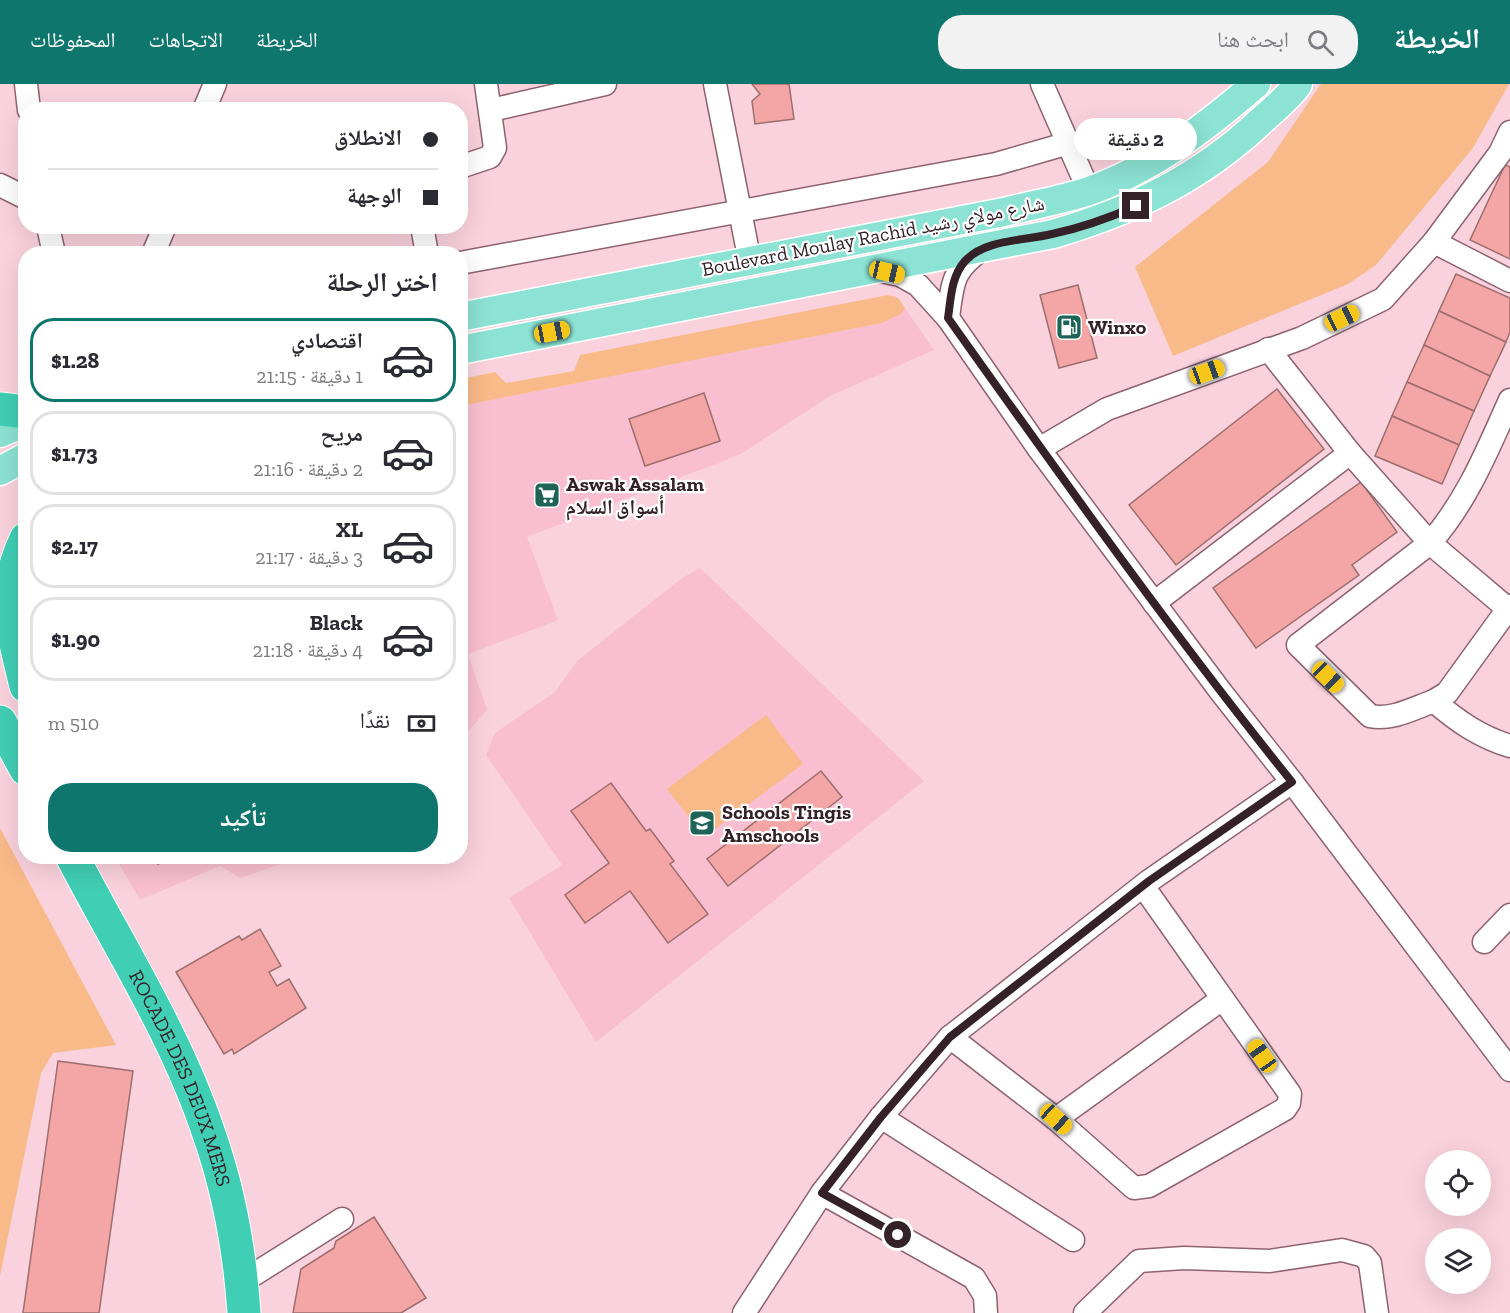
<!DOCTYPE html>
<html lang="ar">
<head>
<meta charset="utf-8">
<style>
	:root { --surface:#fff; --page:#f2f2f3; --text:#2b2b33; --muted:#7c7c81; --line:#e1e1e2; --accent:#0f766e }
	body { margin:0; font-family:"Zilla Slab","Noto Naskh Arabic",serif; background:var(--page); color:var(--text); direction:rtl; height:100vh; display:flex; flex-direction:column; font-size:22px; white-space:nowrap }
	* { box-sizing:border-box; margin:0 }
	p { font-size:20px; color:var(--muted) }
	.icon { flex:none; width:33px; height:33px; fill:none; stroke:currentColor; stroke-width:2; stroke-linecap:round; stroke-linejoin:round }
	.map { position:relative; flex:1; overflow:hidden; direction:ltr }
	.panel { position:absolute; left:18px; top:162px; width:450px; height:618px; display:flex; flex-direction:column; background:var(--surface); border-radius:24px; box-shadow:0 6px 24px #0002; direction:rtl }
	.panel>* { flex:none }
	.hud { position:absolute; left:18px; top:18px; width:450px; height:132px; border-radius:24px; box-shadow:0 6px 24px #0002; direction:rtl; display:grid; align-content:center; height:132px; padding:0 30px; background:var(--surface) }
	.controls { position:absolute; left:1425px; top:1066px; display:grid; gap:12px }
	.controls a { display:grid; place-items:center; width:66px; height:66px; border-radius:50%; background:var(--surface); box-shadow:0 6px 24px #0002; font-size:30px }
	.end { position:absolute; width:27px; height:27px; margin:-14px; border:8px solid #352228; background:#fff; box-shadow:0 0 0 3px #fff }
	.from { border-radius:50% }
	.bubble { position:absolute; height:42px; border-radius:21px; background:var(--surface); box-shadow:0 6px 24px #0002; font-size:20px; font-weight:700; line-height:42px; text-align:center; direction:rtl }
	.car { position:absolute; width:18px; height:36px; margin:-18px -9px; border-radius:8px; box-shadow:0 0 4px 2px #0007; background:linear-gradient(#f5c518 24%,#345 0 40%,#f5c518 0 76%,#345 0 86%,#f5c518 0) }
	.hud b { display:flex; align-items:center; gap:21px; height:57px; font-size:22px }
	.hud b+b { border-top:2px solid var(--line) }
	.hud i { width:15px; height:15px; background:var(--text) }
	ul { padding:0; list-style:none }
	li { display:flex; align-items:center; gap:18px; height:84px; margin:0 12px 9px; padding:0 18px; border:3px solid var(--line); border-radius:24px }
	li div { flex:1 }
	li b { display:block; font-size:22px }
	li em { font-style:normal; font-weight:700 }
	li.current { border-color:var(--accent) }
	li>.icon { width:54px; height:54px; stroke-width:1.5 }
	h2 { padding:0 30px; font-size:27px; line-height:72px }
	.pay { display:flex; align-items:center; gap:15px; height:66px; padding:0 30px; font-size:22px }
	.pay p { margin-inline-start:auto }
	.button { display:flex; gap:12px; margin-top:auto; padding:12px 30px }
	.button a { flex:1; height:69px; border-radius:24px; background:var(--accent); color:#fff; font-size:24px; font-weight:700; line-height:69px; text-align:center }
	header { display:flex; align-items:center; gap:36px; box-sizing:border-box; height:84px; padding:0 30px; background:var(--accent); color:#fff }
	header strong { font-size:28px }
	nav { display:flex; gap:33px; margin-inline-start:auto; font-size:21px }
	.search { width:420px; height:54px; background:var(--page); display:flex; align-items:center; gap:15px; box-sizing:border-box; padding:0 21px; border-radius:24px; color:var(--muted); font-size:22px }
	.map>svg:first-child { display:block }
	.built { fill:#f9bfd1 }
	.green { fill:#f9ba89 }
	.building { fill:#f4a5a6; stroke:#9d6e6e; stroke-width:1.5 }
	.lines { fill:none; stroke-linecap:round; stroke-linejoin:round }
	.minor-casing { stroke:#8e6270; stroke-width:25 }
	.major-casing { stroke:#fff; stroke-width:31 }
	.highway-casing { stroke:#fff; stroke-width:35 }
	.minor { stroke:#fff; stroke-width:22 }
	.major { stroke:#8ce2d3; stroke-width:28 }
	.highway { stroke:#40ceb5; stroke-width:33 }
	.route { stroke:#352228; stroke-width:8 }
	.labels { text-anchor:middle; stroke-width:4.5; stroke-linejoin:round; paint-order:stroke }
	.street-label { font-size:20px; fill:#352228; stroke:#fff }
	.poi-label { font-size:20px; font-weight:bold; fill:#352228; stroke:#fff; text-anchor:start }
</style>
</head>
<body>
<header>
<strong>الخريطة</strong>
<div class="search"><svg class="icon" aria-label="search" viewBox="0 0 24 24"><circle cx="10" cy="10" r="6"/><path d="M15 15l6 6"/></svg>ابحث هنا</div>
<nav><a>الخريطة</a><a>الاتجاهات</a><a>المحفوظات</a></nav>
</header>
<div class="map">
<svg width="1510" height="1229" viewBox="0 0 1510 1229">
	<rect width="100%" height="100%" fill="#fad2de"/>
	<g class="built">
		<polygon points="905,224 934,266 830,312 741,370 527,453 558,536 468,570 487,626 461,655 461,322 882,239 901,230"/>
		<polygon points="700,484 924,697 596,958 509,814 562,781 486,671 495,649 555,608 577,577 682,494"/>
		<polygon points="115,773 301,773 240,794 220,782 140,816"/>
	</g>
	<g class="green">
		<polygon points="1321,0 1509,0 1473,64 1376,181 1348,200 1173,272 1135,183 1268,78"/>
		<polygon points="888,211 898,214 905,224 901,230 882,239 461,322 461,295 495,288 506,299 574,287 580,271"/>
		<polygon points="766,631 803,680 704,753 667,705"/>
		<polygon points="0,744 116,961 53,969 41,989 0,1192"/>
	</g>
	<g class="building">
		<polygon points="752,0 789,0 794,35 755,40 752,17 760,10"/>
		<polygon points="1505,81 1510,83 1510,175 1470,156"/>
		<polygon points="1456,190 1510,214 1510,248 1506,258 1439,227"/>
		<polygon points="1078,201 1097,274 1059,284 1040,211"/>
		<polygon points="1439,227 1506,258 1490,292 1424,261"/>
		<polygon points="1424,261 1490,292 1474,327 1407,298"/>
		<polygon points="1407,298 1474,327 1459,361 1392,332"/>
		<polygon points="1277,305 1324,365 1176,481 1129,421"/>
		<polygon points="704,309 720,357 645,382 629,335"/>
		<polygon points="1392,332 1459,361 1442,400 1375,372"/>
		<polygon points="1361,398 1397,448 1352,481 1359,491 1256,564 1213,504"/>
		<polygon points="821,687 842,713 728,802 707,775"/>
		<polygon points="611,699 646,747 650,745 674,777 670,780 708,830 668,859 630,807 585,839 565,811 609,779 571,727"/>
		<polygon points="154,772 178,772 158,780"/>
		<polygon points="260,845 281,882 269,888 277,902 289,895 306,924 234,970 232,965 224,970 176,888 239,852 242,856"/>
		<polygon points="58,977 133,987 99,1229 23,1229"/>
		<polygon points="374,1133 426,1214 401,1229 293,1229 301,1185 334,1164 336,1157"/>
	</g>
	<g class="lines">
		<defs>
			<g id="minor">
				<polyline points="26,0 29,26"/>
				<polyline points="715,0 750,178"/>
				<polyline points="1042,0 1089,107"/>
				<polyline points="204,26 215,0"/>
				<polyline points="491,26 605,0"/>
				<polyline points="460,83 490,73 495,64 486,0"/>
				<polyline points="0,101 26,114"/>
				<polyline points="48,142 54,170"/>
				<polyline points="422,142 427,170"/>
				<polyline points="1434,158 1510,197"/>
				<polyline points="153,170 165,142"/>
				<polyline points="460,179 996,80 1069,59"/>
				<polyline points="876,186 900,191 918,201 948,234 1039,365 1221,608 1292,698 1510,986"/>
				<path d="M948,234C953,196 952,186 985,163"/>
				<polyline points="1268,265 1350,369 1430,459 1507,524"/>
				<polyline points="1039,365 1107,325 1302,254 1383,215 1434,158 1500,69 1510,48"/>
				<polyline points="1154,519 1350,369"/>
				<path d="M1510,522L1447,609L1434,617C1457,637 1480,653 1510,662"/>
				<path d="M1434,617C1414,624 1391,637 1370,632L1298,561L1430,459C1467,417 1487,367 1510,316"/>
				<polyline points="1484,858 1510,831"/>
				<polyline points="950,953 1056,1035 1134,1104 1149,1102 1285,1025 1289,1019 1290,1010 1143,802"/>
				<polyline points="881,1033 1073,1156"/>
				<polyline points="1056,1035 1222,915"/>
				<polyline points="822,1109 974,1194 985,1212 986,1229"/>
				<polyline points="242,1198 342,1135"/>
				<polyline points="744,1229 822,1109 881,1033 950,953 1149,797 1292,698"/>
				<polyline points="1085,1229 1139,1177 1184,1174 1270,1177 1342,1166 1364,1172 1370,1179 1377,1229"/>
			</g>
			<g id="major">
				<path d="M460,233L1004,128C1032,121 1062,116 1089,107C1152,85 1206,43 1256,0"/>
				<path d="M460,266L1053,150C1132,127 1201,94 1262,36C1274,25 1288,14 1298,0"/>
				<polyline points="0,349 26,338"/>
				<polyline points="0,387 26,373"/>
			</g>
			<g id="highway">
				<polyline points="0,325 26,328"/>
				<path d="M26,455C0,508 13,548 26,602"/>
				<polyline points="0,638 26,685"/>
				<path id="s1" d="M72,772C119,863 177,953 209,1050C229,1107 240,1169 244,1229"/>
			</g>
		</defs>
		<use href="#minor" class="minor-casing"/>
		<use href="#major" class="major-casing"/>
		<use href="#highway" class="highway-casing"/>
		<use href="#minor" class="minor"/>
		<use href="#major" class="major"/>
		<use href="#highway" class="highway"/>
	</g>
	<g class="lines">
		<path class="route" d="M898,1151L822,1109L881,1033L950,953L1149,797L1292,698C1171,548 1060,391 948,234C951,214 951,193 965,177C985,155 1024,157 1052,150C1081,144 1109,134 1136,122"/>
	</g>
	<defs>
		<symbol id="fuel-square" viewBox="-11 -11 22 22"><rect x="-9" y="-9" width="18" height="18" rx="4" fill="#1d6457" stroke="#fff"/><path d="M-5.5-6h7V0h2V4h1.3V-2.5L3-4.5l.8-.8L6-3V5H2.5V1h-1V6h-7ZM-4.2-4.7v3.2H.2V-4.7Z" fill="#fff"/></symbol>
		<symbol id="supermarket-square" viewBox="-11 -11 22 22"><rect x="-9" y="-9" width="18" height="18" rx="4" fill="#1d6457" stroke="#fff"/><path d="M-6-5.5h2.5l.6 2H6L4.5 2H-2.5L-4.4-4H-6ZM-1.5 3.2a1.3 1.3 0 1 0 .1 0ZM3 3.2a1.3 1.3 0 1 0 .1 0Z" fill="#fff"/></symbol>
		<symbol id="school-square" viewBox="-11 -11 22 22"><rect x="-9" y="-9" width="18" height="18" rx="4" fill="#1d6457" stroke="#fff"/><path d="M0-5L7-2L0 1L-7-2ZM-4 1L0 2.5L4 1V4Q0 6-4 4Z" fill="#fff"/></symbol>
	</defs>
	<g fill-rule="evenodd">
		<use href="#fuel-square" x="1054" y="228" width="30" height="30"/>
		<use href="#supermarket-square" x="532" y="396" width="30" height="30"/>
		<use href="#school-square" x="687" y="724" width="30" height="30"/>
	</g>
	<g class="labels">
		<g class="street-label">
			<text transform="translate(873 152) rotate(-11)" y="7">Boulevard Moulay Rachid شارع مولاي رشيد</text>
			<text dy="7" stroke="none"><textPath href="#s1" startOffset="248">ROCADE DES DEUX MERS</textPath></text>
		</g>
		<g class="poi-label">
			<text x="1088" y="250">Winxo</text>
			<text x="566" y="407">Aswak Assalam<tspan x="566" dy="23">أسواق السلام</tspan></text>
			<text x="722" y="735">Schools Tingis<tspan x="722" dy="23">Amschools</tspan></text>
		</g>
	</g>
</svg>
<div class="controls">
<a><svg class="icon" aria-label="locate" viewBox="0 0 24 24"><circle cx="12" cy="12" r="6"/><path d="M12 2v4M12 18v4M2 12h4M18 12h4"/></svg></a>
<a><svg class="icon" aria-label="layers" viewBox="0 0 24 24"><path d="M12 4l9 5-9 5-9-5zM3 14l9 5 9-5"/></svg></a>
</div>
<i class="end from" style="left:898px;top:1151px"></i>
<i class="end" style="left:1136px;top:122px"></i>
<div class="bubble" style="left:1074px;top:34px;width:123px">2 دقيقة</div>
<i class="car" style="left:887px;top:188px;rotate:103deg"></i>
<i class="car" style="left:1342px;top:234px;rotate:65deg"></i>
<i class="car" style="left:552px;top:248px;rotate:79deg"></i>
<i class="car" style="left:1207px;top:288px;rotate:70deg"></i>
<i class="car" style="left:1328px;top:593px;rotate:134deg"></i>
<i class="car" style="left:1262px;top:972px;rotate:325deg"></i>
<i class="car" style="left:1056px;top:1035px;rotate:132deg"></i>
<div class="hud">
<b><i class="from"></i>الانطلاق</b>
<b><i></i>الوجهة</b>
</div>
<section class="panel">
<h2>اختر الرحلة</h2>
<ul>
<li class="current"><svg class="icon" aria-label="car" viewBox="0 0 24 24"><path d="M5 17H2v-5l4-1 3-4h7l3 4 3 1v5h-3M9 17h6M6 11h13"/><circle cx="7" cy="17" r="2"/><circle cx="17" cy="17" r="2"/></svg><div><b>اقتصادي</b><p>1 دقيقة · 21:15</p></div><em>$1.28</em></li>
<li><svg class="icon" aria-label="car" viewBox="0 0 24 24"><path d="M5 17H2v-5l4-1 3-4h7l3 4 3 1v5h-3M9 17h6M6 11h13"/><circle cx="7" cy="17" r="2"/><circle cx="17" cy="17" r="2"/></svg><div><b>مريح</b><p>2 دقيقة · 21:16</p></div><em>$1.73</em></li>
<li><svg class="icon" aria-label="car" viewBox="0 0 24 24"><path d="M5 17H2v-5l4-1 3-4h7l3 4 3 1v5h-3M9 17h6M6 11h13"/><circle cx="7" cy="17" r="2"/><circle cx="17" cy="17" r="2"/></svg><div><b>XL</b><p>3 دقيقة · 21:17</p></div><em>$2.17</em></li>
<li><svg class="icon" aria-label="car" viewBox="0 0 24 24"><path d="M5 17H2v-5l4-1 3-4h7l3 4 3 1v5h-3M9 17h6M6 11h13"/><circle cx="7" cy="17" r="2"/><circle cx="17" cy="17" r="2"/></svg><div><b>Black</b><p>4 دقيقة · 21:18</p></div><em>$1.90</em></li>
</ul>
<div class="pay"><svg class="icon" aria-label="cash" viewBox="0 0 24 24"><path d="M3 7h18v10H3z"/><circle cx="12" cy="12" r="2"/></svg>نقدًا<p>510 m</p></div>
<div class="button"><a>تأكيد</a></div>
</section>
</div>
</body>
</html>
